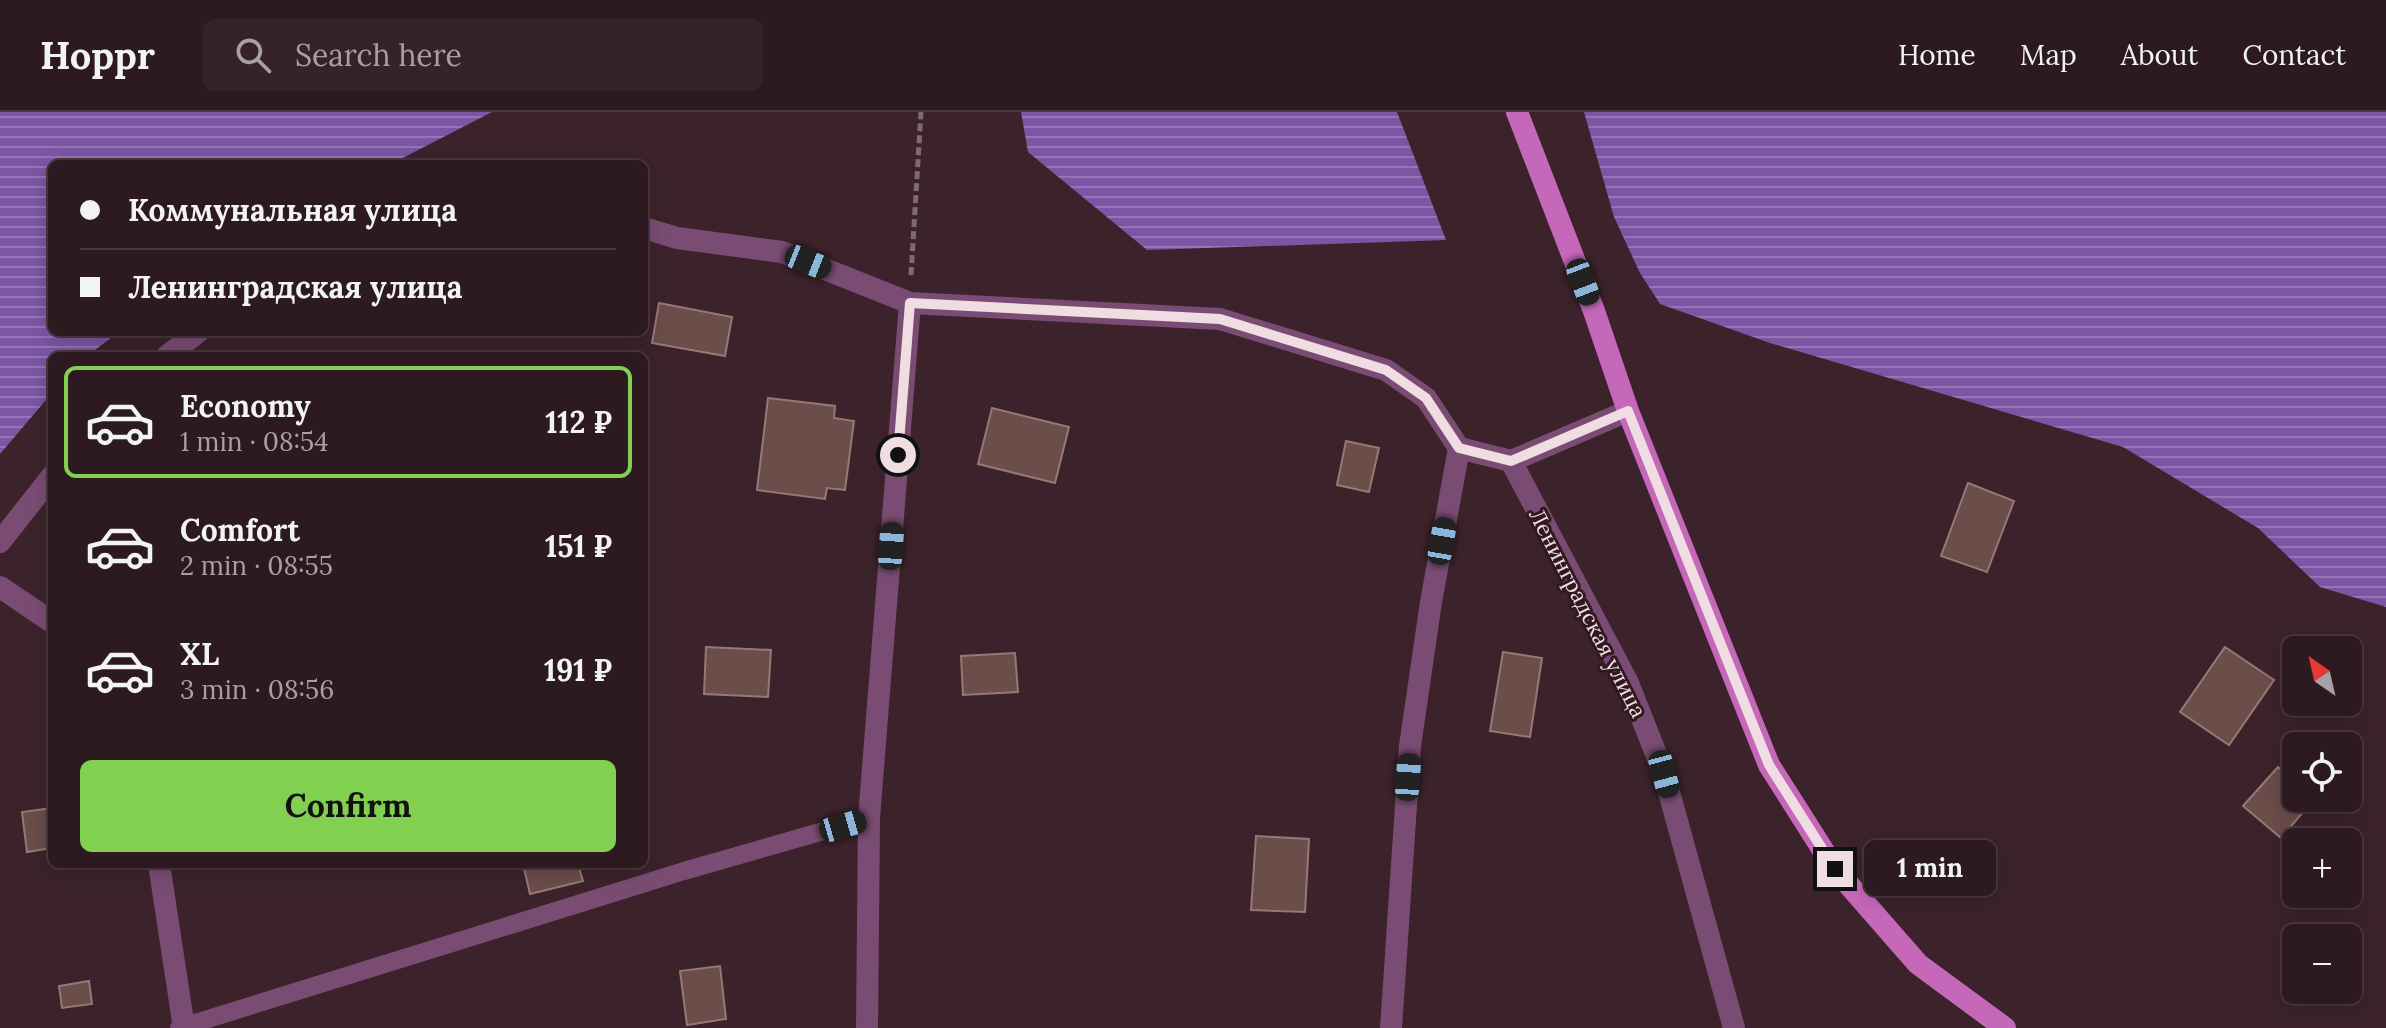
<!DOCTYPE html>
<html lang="en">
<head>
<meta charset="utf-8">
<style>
	:root { --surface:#2d1a20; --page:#352329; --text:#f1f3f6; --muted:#a7a1a5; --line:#48383e; --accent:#82d04f }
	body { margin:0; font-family:Lora,serif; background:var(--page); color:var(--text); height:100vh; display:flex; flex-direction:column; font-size:30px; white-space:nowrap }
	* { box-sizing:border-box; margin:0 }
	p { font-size:26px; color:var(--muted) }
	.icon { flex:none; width:44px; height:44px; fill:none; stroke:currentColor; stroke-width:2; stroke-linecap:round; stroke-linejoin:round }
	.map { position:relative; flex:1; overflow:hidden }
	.sheet { position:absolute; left:48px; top:240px; width:600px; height:516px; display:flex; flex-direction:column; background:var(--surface); border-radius:12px; box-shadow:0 4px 20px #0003,0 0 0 2px var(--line) }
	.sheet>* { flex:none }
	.guide { position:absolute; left:48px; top:48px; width:600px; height:176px; border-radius:12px; box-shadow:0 4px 20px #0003,0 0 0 2px var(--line); display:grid; align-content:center; height:176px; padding:0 32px; background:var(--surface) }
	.needle { width:52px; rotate:326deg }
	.fabs { position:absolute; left:2282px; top:524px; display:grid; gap:16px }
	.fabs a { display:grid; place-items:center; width:80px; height:80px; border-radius:12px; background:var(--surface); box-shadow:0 4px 20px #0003,0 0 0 2px var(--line); font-size:40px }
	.end { position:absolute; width:36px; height:36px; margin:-18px; border:10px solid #efdde2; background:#111; box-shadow:0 0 0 4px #111 }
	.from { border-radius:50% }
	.bubble { position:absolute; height:56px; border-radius:12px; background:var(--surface); box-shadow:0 4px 20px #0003,0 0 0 2px var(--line); font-size:26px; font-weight:700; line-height:56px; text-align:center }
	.car { position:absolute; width:24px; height:48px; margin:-24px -12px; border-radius:10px; box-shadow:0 0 6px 2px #0007; background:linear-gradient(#222 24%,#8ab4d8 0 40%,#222 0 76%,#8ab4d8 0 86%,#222 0) }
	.guide b { display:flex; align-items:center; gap:28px; height:76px; font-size:30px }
	.guide b+b { border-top:2px solid var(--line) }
	.guide i { width:20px; height:20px; background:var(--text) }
	ul { padding:14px 0 0; list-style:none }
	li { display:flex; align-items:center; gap:24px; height:112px; margin:0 16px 12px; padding:0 16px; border:4px solid transparent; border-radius:12px }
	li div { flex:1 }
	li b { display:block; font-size:30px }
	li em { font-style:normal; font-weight:700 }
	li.on { border-color:var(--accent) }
	li>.icon { width:72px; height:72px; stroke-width:1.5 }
	.button { display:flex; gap:16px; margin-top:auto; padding:16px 32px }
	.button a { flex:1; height:92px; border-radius:12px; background:var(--accent); color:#111; font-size:32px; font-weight:700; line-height:92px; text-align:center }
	header { display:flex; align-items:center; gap:48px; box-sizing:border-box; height:112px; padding:0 40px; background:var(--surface); border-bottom:2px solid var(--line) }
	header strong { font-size:38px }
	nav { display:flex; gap:44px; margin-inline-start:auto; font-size:28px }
	.search { width:560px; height:72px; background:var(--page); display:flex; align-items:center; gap:20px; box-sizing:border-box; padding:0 28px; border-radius:12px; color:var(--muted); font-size:30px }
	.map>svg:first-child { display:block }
	.water { fill:url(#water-rules) }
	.building { fill:#6b4d4a; stroke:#987874; stroke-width:2 }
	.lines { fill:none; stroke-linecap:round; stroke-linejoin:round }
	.path { stroke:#806970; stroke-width:5; stroke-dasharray:8 4; stroke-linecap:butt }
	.service { stroke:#7a4c73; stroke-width:18 }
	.minor { stroke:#7a4c73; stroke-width:22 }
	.primary { stroke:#c668ba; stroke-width:22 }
	.route { stroke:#efdde2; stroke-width:10 }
	.labels { text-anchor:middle; stroke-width:6; stroke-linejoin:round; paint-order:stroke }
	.street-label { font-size:22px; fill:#efdde2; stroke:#321921 }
</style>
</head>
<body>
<header>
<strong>Hoppr</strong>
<div class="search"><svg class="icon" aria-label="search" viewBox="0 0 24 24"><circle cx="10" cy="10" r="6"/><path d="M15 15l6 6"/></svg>Search here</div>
<nav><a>Home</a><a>Map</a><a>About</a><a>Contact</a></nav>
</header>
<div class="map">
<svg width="2386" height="916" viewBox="0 0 2386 916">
	<defs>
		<pattern id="water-rules" width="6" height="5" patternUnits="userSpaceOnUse" patternTransform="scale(2)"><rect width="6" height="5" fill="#7c56a4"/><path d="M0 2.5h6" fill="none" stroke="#9576b4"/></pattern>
	</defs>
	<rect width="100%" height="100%" fill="#3c232b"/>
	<g class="water">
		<polygon points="0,0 492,0 391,52 52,52 52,220 119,220 87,244 52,244 52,281 0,342"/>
		<polygon points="1021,0 1397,0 1446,128 1147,138 1028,40"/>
		<polygon points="1584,0 2386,0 2386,495 2320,475 2258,416 2123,335 1770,231 1660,192 1640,161 1614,105"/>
	</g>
	<g class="building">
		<polygon points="659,191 732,205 725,244 652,231"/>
		<polygon points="768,286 835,294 834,306 854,309 845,378 827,376 825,387 757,378"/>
		<polygon points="992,296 1069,315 1055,371 978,352"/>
		<polygon points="1346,329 1379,336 1369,380 1337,373"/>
		<polygon points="1968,371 2014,389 1987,460 1941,444"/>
		<polygon points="706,535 771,538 768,585 704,582"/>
		<polygon points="2225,535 2274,568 2229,633 2180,600"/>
		<polygon points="1503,540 1542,546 1530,625 1490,619"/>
		<polygon points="1015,541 1018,580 963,583 961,544"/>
		<polygon points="2278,655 2296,670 2296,686 2315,686 2281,726 2243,694"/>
		<polygon points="52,696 52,736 27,740 22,700"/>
		<polygon points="1256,724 1309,727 1305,800 1251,798"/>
		<polygon points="523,752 578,752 583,769 530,782"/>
		<polygon points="720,854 726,907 687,913 680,859"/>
		<polygon points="89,869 92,892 62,896 59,874"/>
	</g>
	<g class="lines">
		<polyline class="path" points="911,163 921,0"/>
		<polyline class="service" points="179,916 684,759 869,706"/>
		<g class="minor">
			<polyline points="644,116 677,126 782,140 910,191 1220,207 1386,258 1426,286 1459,336"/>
			<polyline points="167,244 198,220"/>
			<polyline points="1628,299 1511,349 1628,571 1664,662 1734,916"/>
			<polyline points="0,430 52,364"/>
			<polyline points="0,475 52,510"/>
			<polyline points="159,752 184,916"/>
			<polyline points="867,916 869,706 910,191"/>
			<polyline points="1391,916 1410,634 1431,490 1459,336 1511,349"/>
		</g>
		<polyline class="primary" points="1517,0 1594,199 1628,299 1769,653 1835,757 1918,852 2005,916"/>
	</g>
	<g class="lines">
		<polyline class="route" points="898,343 910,191 1220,207 1386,258 1426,286 1459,336 1511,349 1628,299 1769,653 1835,757"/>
	</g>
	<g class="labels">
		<g class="street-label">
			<text transform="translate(1588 501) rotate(63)" y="8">Ленинградская улица</text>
		</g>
	</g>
</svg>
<div class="fabs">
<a><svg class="needle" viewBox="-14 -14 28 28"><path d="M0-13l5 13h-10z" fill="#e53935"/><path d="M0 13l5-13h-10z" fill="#a7a1a5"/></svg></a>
<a><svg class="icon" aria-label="locate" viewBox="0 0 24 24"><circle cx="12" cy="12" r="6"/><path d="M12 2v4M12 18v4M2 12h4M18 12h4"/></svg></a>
<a>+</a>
<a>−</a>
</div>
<i class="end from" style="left:898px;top:343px"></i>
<i class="end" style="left:1835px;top:757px"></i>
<div class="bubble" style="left:1864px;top:728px;width:132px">1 min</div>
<i class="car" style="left:808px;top:150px;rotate:112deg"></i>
<i class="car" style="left:1583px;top:170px;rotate:159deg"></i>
<i class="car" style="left:1442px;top:429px;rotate:10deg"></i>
<i class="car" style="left:891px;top:434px;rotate:4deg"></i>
<i class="car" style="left:1664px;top:662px;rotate:165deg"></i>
<i class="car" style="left:1408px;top:665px;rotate:4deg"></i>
<i class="car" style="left:843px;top:714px;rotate:74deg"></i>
<div class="guide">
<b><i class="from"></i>Коммунальная улица</b>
<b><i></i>Ленинградская улица</b>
</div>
<section class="sheet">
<ul>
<li class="on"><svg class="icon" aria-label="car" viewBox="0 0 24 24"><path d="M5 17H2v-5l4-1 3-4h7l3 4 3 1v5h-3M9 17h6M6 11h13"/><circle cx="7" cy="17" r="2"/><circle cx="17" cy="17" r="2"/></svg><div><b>Economy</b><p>1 min · 08:54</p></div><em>112 ₽</em></li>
<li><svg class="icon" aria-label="car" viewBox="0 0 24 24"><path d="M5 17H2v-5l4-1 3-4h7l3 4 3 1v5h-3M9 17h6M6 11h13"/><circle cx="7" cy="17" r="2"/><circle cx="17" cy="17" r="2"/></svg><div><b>Comfort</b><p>2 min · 08:55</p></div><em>151 ₽</em></li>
<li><svg class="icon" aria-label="car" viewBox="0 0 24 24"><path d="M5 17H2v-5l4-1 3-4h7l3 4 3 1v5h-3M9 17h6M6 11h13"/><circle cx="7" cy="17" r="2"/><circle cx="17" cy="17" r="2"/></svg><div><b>XL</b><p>3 min · 08:56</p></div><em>191 ₽</em></li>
</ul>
<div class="button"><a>Confirm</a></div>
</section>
</div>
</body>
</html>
